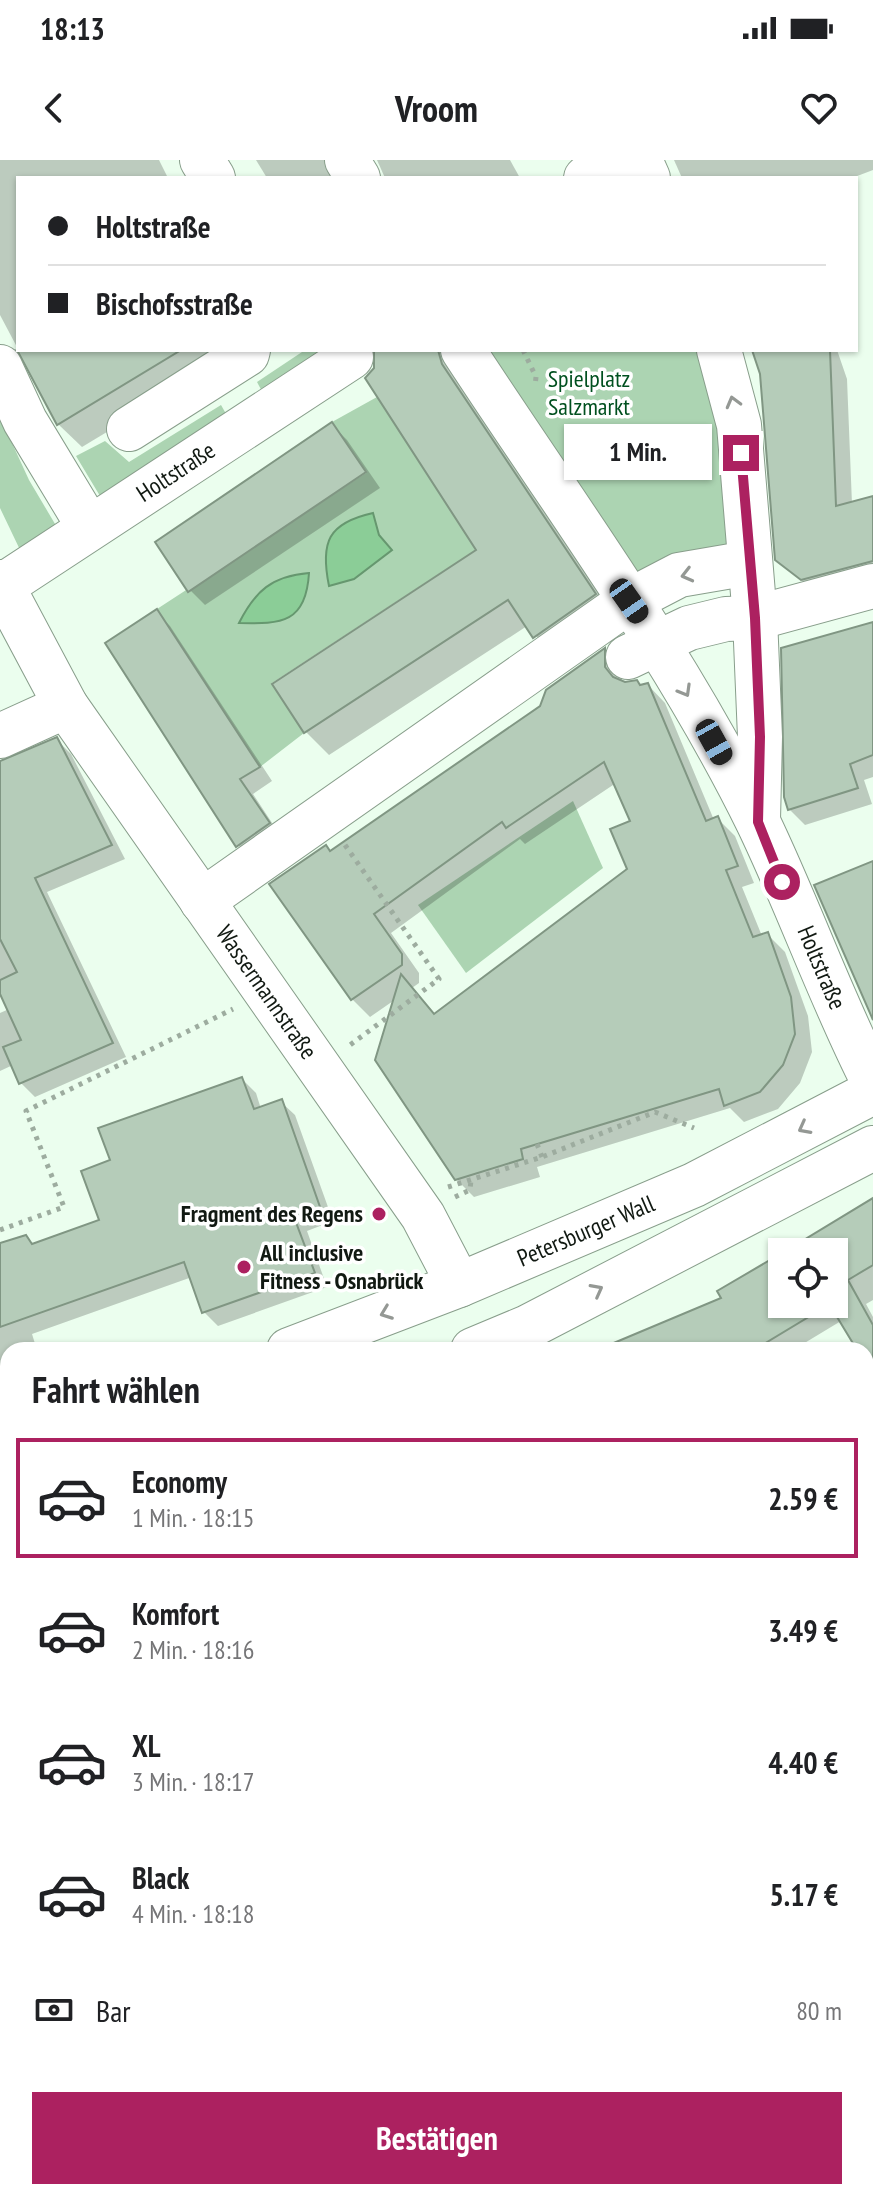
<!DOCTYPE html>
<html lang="de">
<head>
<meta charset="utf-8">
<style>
	:root { --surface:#fff; --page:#f6f6f6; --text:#202124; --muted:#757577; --line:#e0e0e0; --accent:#ac2160 }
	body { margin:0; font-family:"PT Sans Narrow",sans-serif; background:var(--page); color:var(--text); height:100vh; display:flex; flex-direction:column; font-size:30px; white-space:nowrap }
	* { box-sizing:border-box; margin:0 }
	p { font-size:26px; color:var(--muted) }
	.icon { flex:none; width:44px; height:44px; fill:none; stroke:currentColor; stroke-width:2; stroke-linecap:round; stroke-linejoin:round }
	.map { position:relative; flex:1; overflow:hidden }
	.sheet { position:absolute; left:0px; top:1182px; width:874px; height:858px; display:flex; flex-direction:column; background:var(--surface); border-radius:24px 24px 0 0; box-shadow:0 2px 6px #0004 }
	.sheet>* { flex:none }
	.hud { position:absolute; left:16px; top:16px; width:842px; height:176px; border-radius:0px; box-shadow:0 2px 6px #0004; display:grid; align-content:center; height:176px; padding:0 32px; background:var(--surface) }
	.buttons { position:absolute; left:768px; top:1078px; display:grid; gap:16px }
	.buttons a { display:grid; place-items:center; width:80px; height:80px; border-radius:0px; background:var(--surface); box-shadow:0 2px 6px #0004; font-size:40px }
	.end { position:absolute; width:36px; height:36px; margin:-18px; border:10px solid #ac2160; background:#fff; box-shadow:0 0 0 4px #fff }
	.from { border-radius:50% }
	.bubble { position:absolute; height:56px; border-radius:0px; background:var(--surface); box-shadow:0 2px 6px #0004; font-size:26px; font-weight:800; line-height:56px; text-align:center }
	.car { position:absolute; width:24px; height:48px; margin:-24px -12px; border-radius:10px; box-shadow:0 0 6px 2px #0007; background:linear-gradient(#222 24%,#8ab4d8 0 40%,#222 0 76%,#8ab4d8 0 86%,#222 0) }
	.hud b { display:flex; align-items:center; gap:28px; height:76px; font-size:30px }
	.hud b+b { border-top:2px solid var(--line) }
	.hud i { width:20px; height:20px; background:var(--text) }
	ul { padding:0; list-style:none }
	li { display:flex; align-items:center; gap:24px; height:120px; margin:0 16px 12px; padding:0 16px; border:4px solid transparent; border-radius:0px }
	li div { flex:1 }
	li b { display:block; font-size:30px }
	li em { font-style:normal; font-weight:800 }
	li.active { border-color:var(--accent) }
	li>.icon { width:72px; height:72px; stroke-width:1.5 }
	h2 { padding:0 32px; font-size:36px; line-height:96px }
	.pay { display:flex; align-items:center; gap:20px; height:88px; padding:0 32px; font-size:30px }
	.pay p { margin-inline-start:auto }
	.action { display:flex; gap:16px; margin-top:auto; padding:16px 32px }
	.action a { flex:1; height:92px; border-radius:0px; background:var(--accent); color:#fff; font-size:32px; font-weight:800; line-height:92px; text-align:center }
	.status { display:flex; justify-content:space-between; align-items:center; height:56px; padding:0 40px; background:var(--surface); direction:ltr }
	.status svg { height:22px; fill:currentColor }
	header { display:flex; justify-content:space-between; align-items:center; height:104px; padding:0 32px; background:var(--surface); font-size:36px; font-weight:800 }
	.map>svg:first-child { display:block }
	.green { fill:#acd4b2 }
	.water { fill:#8bcd97; stroke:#66976f; stroke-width:2 }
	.shadow { fill:#0003; fill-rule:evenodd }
	.building { fill:#b5ccb9; stroke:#809683; stroke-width:2 }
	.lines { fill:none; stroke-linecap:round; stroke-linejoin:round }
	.minor-casing { stroke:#889e8b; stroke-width:46 }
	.major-casing { stroke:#889e8b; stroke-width:46 }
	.path { stroke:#9dac9f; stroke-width:5; stroke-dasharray:4 6; stroke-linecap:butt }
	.minor { stroke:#fff; stroke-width:44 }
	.major { stroke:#fff; stroke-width:44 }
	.oneway { stroke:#949894 }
	.route { stroke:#ac2160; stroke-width:10 }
	.poi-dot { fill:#ac2160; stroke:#fff; stroke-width:3 }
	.labels { text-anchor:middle; stroke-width:7; stroke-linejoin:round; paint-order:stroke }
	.park-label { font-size:24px; fill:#00501f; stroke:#fff }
	.street-label { font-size:24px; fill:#111912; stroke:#fff }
	.poi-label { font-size:24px; font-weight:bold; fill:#111912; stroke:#fff; text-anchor:end }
</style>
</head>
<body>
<div class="status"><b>18:13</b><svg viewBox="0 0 49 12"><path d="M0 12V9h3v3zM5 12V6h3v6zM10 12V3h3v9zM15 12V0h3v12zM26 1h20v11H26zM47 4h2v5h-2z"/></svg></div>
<header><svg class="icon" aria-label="back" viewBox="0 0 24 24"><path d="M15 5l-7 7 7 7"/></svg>Vroom<svg class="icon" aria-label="heart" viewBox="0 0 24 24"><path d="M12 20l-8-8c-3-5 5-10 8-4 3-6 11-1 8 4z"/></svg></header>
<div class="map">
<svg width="873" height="2039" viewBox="0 0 873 2039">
	<rect width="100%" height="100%" fill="#ebfeee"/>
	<g class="green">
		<polygon points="305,190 316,190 321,198 264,235 257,222"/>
		<polygon points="483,190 704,190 725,270 732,389 633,420"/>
		<polygon points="377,237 508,440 448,408 272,523 304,573 260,607 157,449 366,313 332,262"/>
		<polygon points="221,245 229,259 103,341 76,296 105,281 129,302"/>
		<polygon points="0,257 29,320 58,369 22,394 0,348"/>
		<polygon points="573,641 603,708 466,813 418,745"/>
		<polygon points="873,1917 873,1965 866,1975 866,1926"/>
	</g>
	<g class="water">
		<path d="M373,353L379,375L392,390L354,419L329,426C320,382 328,363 373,353Z"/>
		<path d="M309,413C306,463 282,464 239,463C255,431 272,416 309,413Z"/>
	</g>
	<g class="shadow">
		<polygon points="0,0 159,0 168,18 18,18 18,189 0,155"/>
		<polygon points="256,0 363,0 346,18 267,18"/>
		<polygon points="377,0 510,0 520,18 385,18"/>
		<polygon points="674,0 873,0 873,10 852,18 682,18"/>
		<polygon points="19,190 243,190 82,287 58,264"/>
		<polygon points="319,190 449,190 618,458 558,500 527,466 329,595 306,572 274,524 479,391 375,208 378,196 341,212"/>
		<polygon points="754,190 837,190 847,219 852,344 873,338 873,421 820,436 777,400 762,214"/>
		<polygon points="332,265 347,280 380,328 205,445 190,430"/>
		<polygon points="156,452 170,466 272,621 253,634 282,678 252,699 238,685"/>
		<polygon points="873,465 873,617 864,620 872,644 805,665 789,649"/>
		<path d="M605,491L622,508V523L648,525L665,543L714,660L717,658L735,676L754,723L742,727L762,776L767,774L785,792L808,856L812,892L800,923L778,949L744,962L730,948L537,1007L540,1017L474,1037L456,1019L396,839L370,857L352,839L331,693L542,548L548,531ZM616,623L632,662L629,710L436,855L412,828L419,823V813L391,773L520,679L525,684Z"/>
		<polygon points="57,580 71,594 125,699 47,732 126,897 35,937 21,923 13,905 0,911 0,853 9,849 0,829 0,602"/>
		<polygon points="242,919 256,933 261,949 281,942 295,955 333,1061 307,1071 327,1127 218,1166 204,1152 192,1117 32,1174 37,1190 8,1190 8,1233 0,1236 0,1086 26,1077 34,1085 101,1061 113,1002"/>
		<polygon points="873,1039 873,1140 866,1144 873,1157 873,1212 866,1201 866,1190 859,1190 841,1161 793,1190 600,1190 724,1139 782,1094 782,1144 834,1144 834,1092 785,1092"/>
		<polygon points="872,1273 873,1323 866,1327 866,1276"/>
		<polygon points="8,1389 8,1423 0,1399 0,1391"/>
		<polygon points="873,1634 873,1717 866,1719 866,1637"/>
		<polygon points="0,1663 8,1688 8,2032 95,2032 97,2039 0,2039"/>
		<polygon points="212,2032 397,2032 403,2038 257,2039 250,2035 219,2039"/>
		<polygon points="556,2032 662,2032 643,2039 558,2039"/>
		<polygon points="671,2032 808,2032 803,2039 682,2039"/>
	</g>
	<g class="building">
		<polygon points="17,190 181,190 57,265"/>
		<polygon points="374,190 438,190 442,204 596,434 533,478 508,440 304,573 272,524 476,390 365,218 374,208"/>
		<polygon points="752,190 830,190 836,346 873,336 873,401 801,420 775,400 760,214"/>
		<polygon points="332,262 366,312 188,432 155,382"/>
		<polygon points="157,449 260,607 240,619 270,663 236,687 105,483"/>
		<polygon points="873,462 873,595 850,604 858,628 788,650 784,637 781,488"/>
		<polygon points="605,488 605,507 613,517 625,522 637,520 640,525 648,523 706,661 718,656 738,706 726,710 753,777 768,772 791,837 795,874 783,905 760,932 724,946 719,929 521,989 523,999 455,1020 375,900 401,814 434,854 627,709 610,669 630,661 604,602 506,668 502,662 374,754 402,794 402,805 351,840 269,724 326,685 330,691 540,546 546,530"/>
		<polygon points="57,577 112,685 35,718 113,883 19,924 3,887 21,880 0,834 0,820 17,812 0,779 0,601"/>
		<polygon points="873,701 873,860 814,725"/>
		<polygon points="242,917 254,949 282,939 320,1047 294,1057 315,1113 202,1153 184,1102 0,1167 0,1083 26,1075 32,1084 99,1060 81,1011 110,1000 98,968"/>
		<polygon points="873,1038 873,1105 848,1120 873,1165 873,1216 866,1205 866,1190 857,1190 834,1152 834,1092 784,1092"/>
		<polygon points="782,1093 782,1144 830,1144 754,1190 597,1190 721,1138 717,1131"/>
	</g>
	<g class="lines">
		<defs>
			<g id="minor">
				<polyline points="202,0 213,18"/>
				<polyline points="347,0 358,18"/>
				<polyline points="640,0 648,18"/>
				<polyline points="586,18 608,0"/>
				<path id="s1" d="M463,190C564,345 676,495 758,662C799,747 830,837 873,921"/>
				<polyline points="719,190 739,265 755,458 760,577 758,660"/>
				<polyline points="0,207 25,261 89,367"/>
				<polyline points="129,269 247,194 248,190"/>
				<path id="s2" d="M0,422L66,546L423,1056L459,1125"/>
				<path id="s3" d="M2,426L351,197"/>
				<polyline points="628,497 689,468 726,459 755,458 873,426"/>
				<polyline points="0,576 66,546"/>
				<polyline points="202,741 629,441 679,415 749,403"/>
				<polyline points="866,1587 873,1584"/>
			</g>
			<g id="major">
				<path id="s4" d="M289,1190L459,1125L694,1025L873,932"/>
				<polyline points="473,1190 528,1167 873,988"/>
				<polyline points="0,1301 8,1298"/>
				<polyline points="0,1354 8,1351"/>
				<polyline points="0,1516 8,1540"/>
				<polyline points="157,2032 159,2039"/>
			</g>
		</defs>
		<use href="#minor" class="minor-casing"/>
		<use href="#major" class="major-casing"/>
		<g class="path">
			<polyline points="523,190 536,217 535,226"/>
			<polyline points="345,685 439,819 350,885"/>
			<polyline points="537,984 542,997"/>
			<polyline points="448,1027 542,997 655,952 694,968"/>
			<polyline points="455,1037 470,1030 471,1020"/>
			<polyline points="0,1070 64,1047 26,951 233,849"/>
			<polyline points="2,1390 8,1408"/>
			<polyline points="0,1675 5,1673"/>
			<polyline points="214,2032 216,2039"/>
		</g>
		<use href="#minor" class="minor"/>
		<use href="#major" class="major"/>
	</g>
	<defs><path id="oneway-chevron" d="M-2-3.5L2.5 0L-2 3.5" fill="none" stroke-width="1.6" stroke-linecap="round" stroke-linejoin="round" transform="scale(2)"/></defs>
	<g class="oneway">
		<use href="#oneway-chevron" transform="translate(733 242) rotate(-105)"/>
		<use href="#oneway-chevron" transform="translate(687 415) rotate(166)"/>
		<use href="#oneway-chevron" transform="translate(685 531) rotate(60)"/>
		<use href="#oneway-chevron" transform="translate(804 968) rotate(152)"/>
		<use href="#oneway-chevron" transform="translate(597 1130) rotate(-28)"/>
		<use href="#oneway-chevron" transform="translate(386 1153) rotate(159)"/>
	</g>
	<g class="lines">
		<polyline class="route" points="741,293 755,458 760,577 758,662 782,722"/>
	</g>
	<g class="poi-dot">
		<circle cx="379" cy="1054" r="8"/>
		<circle cx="244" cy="1107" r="8"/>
	</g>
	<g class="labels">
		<g class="park-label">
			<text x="589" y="227">Spielplatz<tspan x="589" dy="28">Salzmarkt</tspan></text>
		</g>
		<g class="street-label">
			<text dy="8" stroke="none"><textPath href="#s3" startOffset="208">Holtstraße</textPath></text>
			<text dy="8" stroke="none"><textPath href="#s1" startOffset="716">Holtstraße</textPath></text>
			<text dy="8" stroke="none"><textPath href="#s2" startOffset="490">Wassermannstraße</textPath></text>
			<text dy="8" stroke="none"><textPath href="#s4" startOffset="320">Petersburger Wall</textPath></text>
		</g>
		<g class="poi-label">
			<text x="363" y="1062">Fragment des Regens</text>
			<text x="260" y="1101" text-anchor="start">All inclusive<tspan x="260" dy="28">Fitness - Osnabrück</tspan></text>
		</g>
	</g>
</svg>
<div class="buttons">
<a><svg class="icon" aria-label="locate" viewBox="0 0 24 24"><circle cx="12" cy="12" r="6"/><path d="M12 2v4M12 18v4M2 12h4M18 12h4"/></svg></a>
</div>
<i class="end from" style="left:782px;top:722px"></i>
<i class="end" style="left:741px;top:293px"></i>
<div class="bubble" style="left:564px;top:264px;width:148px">1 Min.</div>
<i class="car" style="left:629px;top:441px;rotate:145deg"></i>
<i class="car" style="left:714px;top:582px;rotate:151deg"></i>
<div class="hud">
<b><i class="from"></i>Holtstraße</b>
<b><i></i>Bischofsstraße</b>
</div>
<section class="sheet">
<h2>Fahrt wählen</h2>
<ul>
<li class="active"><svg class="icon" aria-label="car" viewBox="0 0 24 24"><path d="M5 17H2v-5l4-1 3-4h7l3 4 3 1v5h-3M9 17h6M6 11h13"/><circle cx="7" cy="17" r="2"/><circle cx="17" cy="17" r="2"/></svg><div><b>Economy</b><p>1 Min. · 18:15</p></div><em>2.59 €</em></li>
<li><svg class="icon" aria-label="car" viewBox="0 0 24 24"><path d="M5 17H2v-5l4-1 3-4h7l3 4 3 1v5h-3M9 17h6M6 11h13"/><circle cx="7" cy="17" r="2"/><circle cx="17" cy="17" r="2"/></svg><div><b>Komfort</b><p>2 Min. · 18:16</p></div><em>3.49 €</em></li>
<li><svg class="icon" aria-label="car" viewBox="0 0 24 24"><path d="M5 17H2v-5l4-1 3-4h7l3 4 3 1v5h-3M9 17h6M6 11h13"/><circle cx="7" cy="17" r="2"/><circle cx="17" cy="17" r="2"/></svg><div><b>XL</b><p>3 Min. · 18:17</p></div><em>4.40 €</em></li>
<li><svg class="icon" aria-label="car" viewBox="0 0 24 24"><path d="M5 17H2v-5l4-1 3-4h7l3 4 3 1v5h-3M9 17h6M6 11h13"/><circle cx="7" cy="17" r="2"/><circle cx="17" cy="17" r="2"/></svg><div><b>Black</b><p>4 Min. · 18:18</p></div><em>5.17 €</em></li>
</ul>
<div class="pay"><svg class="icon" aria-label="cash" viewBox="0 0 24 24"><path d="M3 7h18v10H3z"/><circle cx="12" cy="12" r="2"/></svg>Bar<p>80 m</p></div>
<div class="action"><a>Bestätigen</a></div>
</section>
</div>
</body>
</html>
